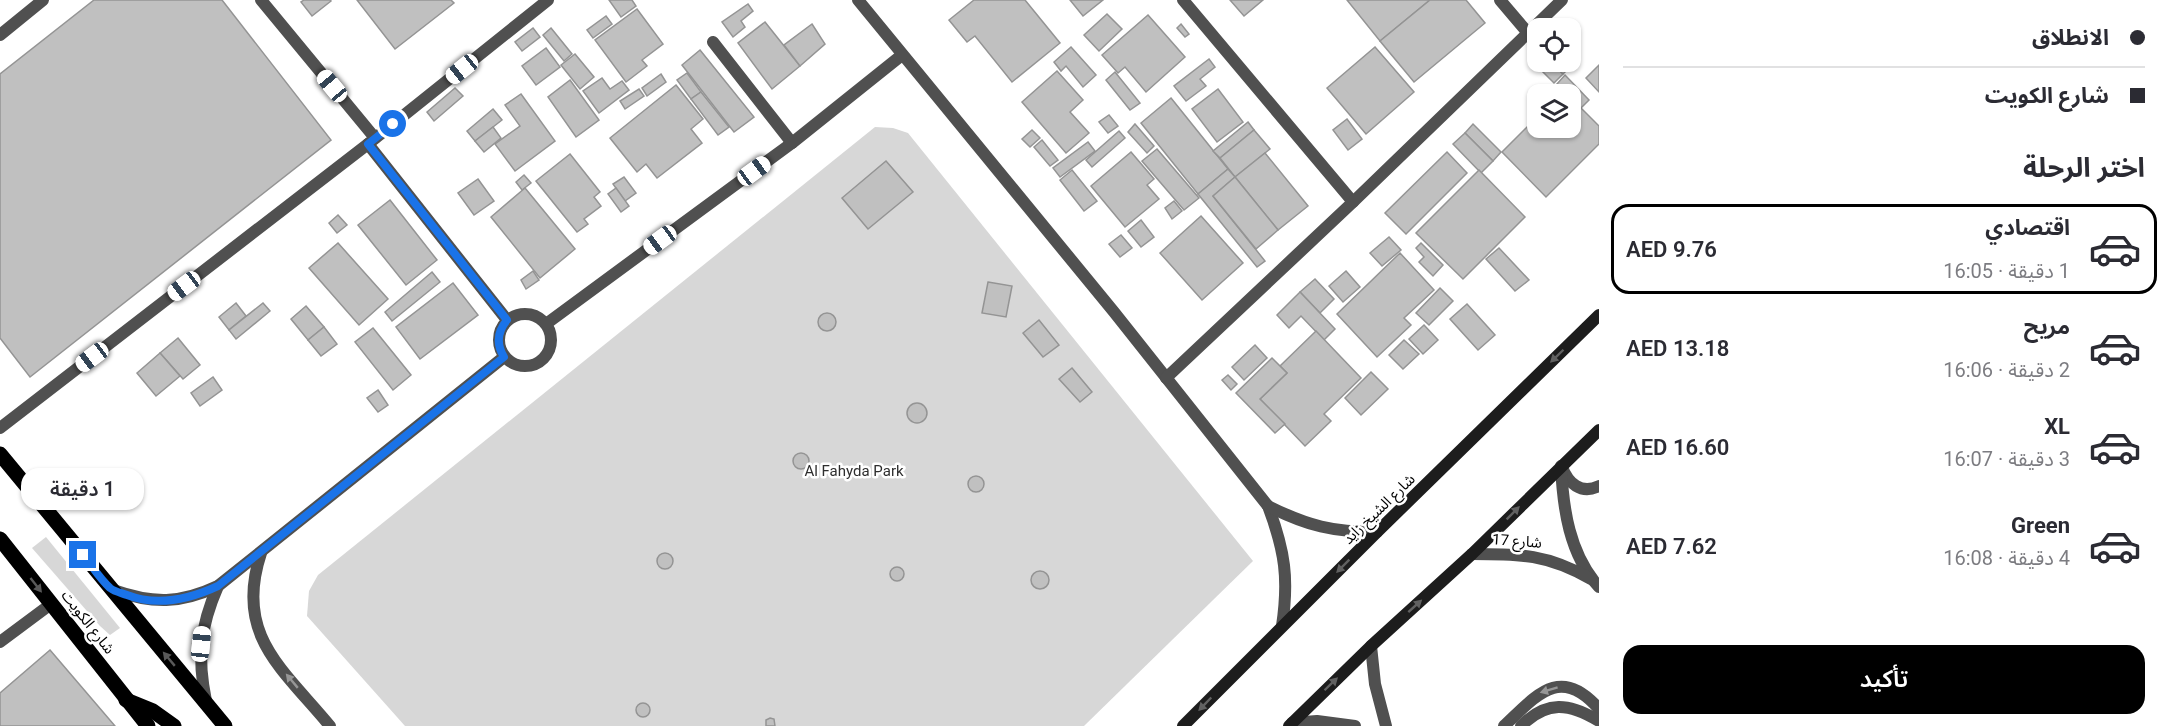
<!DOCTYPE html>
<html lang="ar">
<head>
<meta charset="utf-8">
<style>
	:root { --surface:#fff; --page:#f7f7f7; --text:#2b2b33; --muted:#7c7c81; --line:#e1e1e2; --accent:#000 }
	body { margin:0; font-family:Roboto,"Noto Sans Arabic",sans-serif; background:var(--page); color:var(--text); direction:rtl; height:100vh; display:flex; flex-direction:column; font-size:22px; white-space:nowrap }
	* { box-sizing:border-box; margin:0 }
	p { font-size:20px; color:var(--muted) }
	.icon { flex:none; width:33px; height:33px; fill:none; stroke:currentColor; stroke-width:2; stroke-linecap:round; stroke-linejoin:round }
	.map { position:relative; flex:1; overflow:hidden; direction:ltr }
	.panel { display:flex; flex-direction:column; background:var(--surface); width:570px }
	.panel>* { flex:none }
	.top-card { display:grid; align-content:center; height:132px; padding:0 24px; background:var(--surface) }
	.controls { position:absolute; left:1527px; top:18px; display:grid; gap:12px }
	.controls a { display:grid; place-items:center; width:54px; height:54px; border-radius:12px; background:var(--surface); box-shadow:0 2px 4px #0004; font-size:30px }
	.end { position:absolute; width:27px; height:27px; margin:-14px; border:8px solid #1a73e8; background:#fff; box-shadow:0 0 0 3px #fff }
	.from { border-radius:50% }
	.bubble { position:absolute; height:42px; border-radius:18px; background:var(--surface); box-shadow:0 2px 4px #0004; font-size:20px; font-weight:600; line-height:42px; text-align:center; direction:rtl }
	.car { position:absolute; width:18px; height:36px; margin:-18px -9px; border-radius:8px; box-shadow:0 0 4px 2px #0007; background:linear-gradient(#fff 24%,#345 0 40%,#fff 0 76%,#345 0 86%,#fff 0) }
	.top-card b { display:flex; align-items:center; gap:21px; height:57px; font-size:22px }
	.top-card b+b { border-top:2px solid var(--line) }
	.top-card i { width:15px; height:15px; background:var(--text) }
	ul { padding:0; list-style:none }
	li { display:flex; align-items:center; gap:18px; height:90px; margin:0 12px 9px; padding:0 12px; border:3px solid transparent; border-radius:18px }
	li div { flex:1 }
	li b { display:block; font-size:22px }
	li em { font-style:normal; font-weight:600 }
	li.selected { border-color:var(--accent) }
	li>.icon { width:54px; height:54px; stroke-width:1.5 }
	h2 { padding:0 24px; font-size:27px; line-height:72px }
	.cta { display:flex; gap:12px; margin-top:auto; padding:12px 24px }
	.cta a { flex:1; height:69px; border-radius:18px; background:var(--accent); color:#fff; font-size:24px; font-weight:600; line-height:69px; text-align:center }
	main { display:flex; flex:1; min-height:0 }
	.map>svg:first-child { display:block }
	.green { fill:#d7d7d7 }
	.building { fill:#c0c0c0; stroke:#949494; stroke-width:1.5 }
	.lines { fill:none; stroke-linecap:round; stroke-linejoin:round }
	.lane { stroke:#505050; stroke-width:12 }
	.street { stroke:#505050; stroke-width:12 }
	.secondary { stroke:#1d1d1d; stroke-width:12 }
	.primary { stroke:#000; stroke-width:15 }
	.oneway { fill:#616161 }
	.oneway2 { fill:#595959 }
	.oneway3 { fill:#969696 }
	.route { stroke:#1a73e8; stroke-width:8 }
	.labels { text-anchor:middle; stroke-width:5; stroke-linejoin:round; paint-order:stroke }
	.park-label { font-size:15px; fill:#2e2e2e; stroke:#fff }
	.street-label { font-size:15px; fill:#000; stroke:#fff }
</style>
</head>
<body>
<main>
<section class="panel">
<div class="top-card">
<b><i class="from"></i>الانطلاق</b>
<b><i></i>شارع الكويت</b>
</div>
<h2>اختر الرحلة</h2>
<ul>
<li class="selected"><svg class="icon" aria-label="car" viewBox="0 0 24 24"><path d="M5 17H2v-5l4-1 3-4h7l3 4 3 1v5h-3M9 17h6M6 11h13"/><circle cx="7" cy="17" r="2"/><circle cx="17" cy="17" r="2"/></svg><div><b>اقتصادي</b><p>1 دقيقة · 16:05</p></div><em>AED 9.76</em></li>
<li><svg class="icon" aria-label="car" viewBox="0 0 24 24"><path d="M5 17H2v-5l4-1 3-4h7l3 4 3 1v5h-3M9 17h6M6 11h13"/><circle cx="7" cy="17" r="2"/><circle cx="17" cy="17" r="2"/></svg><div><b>مريح</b><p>2 دقيقة · 16:06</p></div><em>AED 13.18</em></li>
<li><svg class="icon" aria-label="car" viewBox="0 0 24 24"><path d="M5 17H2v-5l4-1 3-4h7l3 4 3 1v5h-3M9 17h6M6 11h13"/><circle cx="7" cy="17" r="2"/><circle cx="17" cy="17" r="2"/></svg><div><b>XL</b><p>3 دقيقة · 16:07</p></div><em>AED 16.60</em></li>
<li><svg class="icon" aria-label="car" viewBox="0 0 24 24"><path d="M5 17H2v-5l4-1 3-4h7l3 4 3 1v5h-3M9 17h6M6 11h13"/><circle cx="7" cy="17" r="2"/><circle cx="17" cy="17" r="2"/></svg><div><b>Green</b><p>4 دقيقة · 16:08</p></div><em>AED 7.62</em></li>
</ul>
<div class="cta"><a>تأكيد</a></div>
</section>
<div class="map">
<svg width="1599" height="726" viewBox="0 0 1599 726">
	<rect width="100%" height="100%" fill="#fff"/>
	<g class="green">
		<polygon points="875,127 893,128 908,133 1253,561 1084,726 405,726 307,616 309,591 318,575"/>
		<polygon points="46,537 120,628 110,635 100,626 32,548"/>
	</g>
	<g class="building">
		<polygon points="94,0 222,0 331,140 30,377 0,338 0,74"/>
		<polygon points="304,0 330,0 331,1 312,16 301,2"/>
		<polygon points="357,0 451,0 454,3 395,49"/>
		<polygon points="609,0 632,0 636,6 621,17"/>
		<polygon points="974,0 1025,0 1060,43 1012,82 975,36 967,42 949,20"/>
		<polygon points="1070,0 1103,0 1083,16"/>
		<polygon points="1230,0 1263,0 1244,16"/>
		<polygon points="1347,0 1430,0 1380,41"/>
		<polygon points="1430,0 1466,0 1485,23 1414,82 1380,41"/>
		<polygon points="748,4 753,11 741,21 745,27 733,37 722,22"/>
		<polygon points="637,9 663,44 642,60 647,66 626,82 595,40"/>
		<polygon points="1107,14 1122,29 1099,51 1084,35"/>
		<polygon points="1148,15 1185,57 1146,92 1125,67 1118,73 1102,55"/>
		<polygon points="606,16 612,24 593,38 587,30"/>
		<polygon points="765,22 800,66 772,89 738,43"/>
		<polygon points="812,24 825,44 800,66 784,45"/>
		<polygon points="1181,24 1189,34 1185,37 1177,28"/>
		<polygon points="533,28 540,37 522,51 515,42"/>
		<polygon points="551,28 572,54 564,61 543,35"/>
		<polygon points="1071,47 1096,75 1083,87 1066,66 1061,71 1054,62"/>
		<polygon points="1375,47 1414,92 1366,134 1327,88"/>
		<polygon points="546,48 560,67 536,85 522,66"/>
		<polygon points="700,50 754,117 734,132 682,65"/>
		<polygon points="575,54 594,77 580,89 561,65"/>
		<polygon points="1209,59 1215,67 1200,79 1206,86 1186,101 1174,86"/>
		<polygon points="1542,62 1550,62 1563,74 1554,83 1537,66"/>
		<polygon points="1552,62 1570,62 1573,64 1563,74"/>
		<polygon points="1599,65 1599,92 1586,78"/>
		<polygon points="1057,71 1083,100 1070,112 1089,133 1066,153 1022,102"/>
		<polygon points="1115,72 1140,103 1130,110 1106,80"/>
		<polygon points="687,73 701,92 691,99 677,80"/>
		<polygon points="661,74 666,82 647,96 642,88"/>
		<polygon points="1565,75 1589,100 1581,108 1570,97 1570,94 1568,94 1557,84"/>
		<polygon points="602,78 610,89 622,81 629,90 599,113 583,91"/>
		<polygon points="570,80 599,120 576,137 548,97"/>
		<polygon points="676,85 703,119 691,129 702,143 657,178 646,164 637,172 610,138"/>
		<polygon points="455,88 463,96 434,121 427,112"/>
		<polygon points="639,89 644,96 625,109 620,101"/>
		<polygon points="1218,89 1243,122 1217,142 1192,109"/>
		<polygon points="701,92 729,127 718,135 691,99"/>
		<polygon points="521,94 555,141 515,171 495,144 520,126 505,105"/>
		<polygon points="1570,97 1599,126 1599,144 1546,197 1502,152 1538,116 1538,128 1570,128"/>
		<polygon points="1171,98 1228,169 1198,194 1141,123"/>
		<polygon points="493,109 502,120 475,141 467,131"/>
		<polygon points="1109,115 1118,126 1108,133 1099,122"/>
		<polygon points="1347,119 1362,139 1348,150 1333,130"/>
		<polygon points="1248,122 1254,130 1220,158 1213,151"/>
		<polygon points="1135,124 1154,146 1147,153 1128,132"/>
		<polygon points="1473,124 1501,152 1493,161 1465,133"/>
		<polygon points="493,127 501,138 484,152 475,141"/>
		<polygon points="1032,130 1040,138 1030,147 1022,139"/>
		<polygon points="1254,130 1270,149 1235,177 1220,158"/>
		<polygon points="1119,131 1125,138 1092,167 1086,160"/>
		<polygon points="1465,133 1493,161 1481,173 1453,144"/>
		<polygon points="1042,140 1058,160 1050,166 1034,147"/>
		<polygon points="1088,142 1095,151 1060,177 1053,168"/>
		<polygon points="1157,149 1199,198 1184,210 1142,161"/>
		<polygon points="1131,152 1154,179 1147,185 1159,199 1125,227 1091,186"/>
		<polygon points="1447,152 1467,173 1406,234 1385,213"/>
		<polygon points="1265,153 1308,206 1278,230 1235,177"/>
		<polygon points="570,154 600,192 594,197 601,206 584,219 588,224 577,232 536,181"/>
		<polygon points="886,161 913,192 868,229 842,198"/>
		<polygon points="1228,169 1235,177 1213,196 1265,261 1257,267 1198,194"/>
		<polygon points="1072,170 1097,201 1084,211 1060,180"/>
		<polygon points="1479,170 1525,217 1463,279 1416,233"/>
		<polygon points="524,175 531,183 522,190 516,182"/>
		<polygon points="624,177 636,193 625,201 613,184"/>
		<polygon points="1235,177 1278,230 1256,249 1213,196"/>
		<polygon points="478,179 494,201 474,215 458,193"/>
		<polygon points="525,188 575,249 540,278 491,217"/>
		<polygon points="616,188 629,206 621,212 608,194"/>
		<polygon points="390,200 437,260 406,285 358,225"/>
		<polygon points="1174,201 1182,211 1172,219 1165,208"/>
		<polygon points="338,215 347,225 337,233 329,223"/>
		<polygon points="1201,216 1243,263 1202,300 1160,253"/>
		<polygon points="1141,220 1154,237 1141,247 1128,231"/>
		<polygon points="1121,235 1132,248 1120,257 1109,244"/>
		<polygon points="1389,237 1401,250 1382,266 1370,253"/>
		<polygon points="338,243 388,299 359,325 309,268"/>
		<polygon points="1421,243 1443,265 1433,276 1419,262 1424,257 1416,248"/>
		<polygon points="1499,248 1529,280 1515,291 1486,259"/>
		<polygon points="1400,253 1434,290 1404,318 1411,325 1377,357 1337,314"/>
		<polygon points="533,271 539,280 526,289 521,280"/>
		<polygon points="1346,271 1360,287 1343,302 1329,286"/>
		<polygon points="432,272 440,282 392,321 385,312"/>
		<polygon points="1315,279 1334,299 1320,313 1300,292"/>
		<polygon points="988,282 1012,286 1006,317 982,313"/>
		<polygon points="453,283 478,315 420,359 396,327"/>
		<polygon points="1440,288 1453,301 1429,325 1416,313"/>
		<polygon points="1300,292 1335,329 1324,340 1301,316 1289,328 1277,315"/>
		<polygon points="236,303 246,316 229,330 219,317"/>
		<polygon points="263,303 270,311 236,339 229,330"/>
		<polygon points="1467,304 1495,335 1478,350 1450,319"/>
		<polygon points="306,306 324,327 308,340 291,319"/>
		<circle cx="827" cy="322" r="9"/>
		<polygon points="1039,320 1059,345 1043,357 1023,333"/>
		<polygon points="1424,325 1438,340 1423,354 1409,339"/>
		<polygon points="324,327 337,344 321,356 308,340"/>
		<polygon points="373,328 411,375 393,390 355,342"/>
		<polygon points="1316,331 1361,378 1324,414 1331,421 1305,446 1260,399 1287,373 1280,366"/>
		<polygon points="178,338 200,365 183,379 160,353"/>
		<polygon points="1404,340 1419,354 1403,369 1389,355"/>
		<polygon points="1255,345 1267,358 1244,380 1232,367"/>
		<polygon points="160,353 180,376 156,396 137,373"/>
		<polygon points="1272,358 1287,373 1260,399 1285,424 1275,433 1236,393"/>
		<polygon points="1072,368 1092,392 1080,402 1059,379"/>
		<polygon points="1371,372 1388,389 1361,415 1345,398"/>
		<polygon points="1228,375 1237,384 1231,390 1222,380"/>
		<polygon points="213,377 222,390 200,406 191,393"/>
		<polygon points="378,390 388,405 378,412 367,398"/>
		<circle cx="917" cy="413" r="10"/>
		<circle cx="801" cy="461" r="8"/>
		<circle cx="976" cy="484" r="8"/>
		<circle cx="665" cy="561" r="8"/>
		<circle cx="897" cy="574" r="7"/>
		<circle cx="1040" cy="580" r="9"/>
		<polygon points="50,650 115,726 0,726 0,693"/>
		<circle cx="643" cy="710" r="7"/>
		<polygon points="770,718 774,719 775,726 766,726 766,720"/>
	</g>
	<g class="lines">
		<g class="lane">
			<path d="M1562,467C1568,483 1581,495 1599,486"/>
			<polyline points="1371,646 1375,684 1386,726"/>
			<polyline points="1292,723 1317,721 1355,726"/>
			<path d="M1504,726C1536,696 1560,664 1599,709"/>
			<path d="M1521,726C1547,700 1569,703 1599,721"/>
		</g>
		<g class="street">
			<polyline points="261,0 375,138"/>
			<path d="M858,0L1114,312L1268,506C1285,551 1289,579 1282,626"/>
			<polyline points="1183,0 1353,202"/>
			<polyline points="1500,0 1528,33"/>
			<polyline points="0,35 43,0"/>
			<polyline points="713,42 792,143"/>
			<polyline points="368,144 507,320"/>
			<circle cx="525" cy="340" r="26"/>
			<polyline points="546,324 792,143 902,55"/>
			<polyline points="1166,378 1353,202 1562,0"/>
			<polyline points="0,428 368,144 548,0"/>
			<path d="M1561,466C1563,508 1569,554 1599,587"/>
			<path d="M1268,506C1308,526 1333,532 1377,532"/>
			<path d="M261,553C234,635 282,668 330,726"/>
			<path d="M1472,554C1521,554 1547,554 1591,579"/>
			<path d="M113,590C153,604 180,604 218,586L504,357"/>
			<polyline points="0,642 51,604"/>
			<path d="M206,701C197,657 200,627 218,586"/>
		</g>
		<g class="secondary">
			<polyline points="1183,726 1377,532 1599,315"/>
			<polyline points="1289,726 1371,646 1472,554 1599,430"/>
		</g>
		<g class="primary">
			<polyline points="0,454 225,726"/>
			<polyline points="0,539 148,726"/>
			<polyline points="126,700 153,711 174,726"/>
		</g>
	</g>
	<defs><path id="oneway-solid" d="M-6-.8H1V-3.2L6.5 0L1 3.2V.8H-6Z" transform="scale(1.5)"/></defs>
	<g class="oneway">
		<use href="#oneway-solid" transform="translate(1557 356) rotate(136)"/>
		<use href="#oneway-solid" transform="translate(1513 513) rotate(-45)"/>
		<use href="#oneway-solid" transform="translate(1343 566) rotate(135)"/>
		<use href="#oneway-solid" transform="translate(1415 606) rotate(-42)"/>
		<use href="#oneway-solid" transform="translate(1331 684) rotate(-44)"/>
		<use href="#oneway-solid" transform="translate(1205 704) rotate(134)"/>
	</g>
	<g class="oneway2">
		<use href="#oneway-solid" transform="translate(36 585) rotate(52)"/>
		<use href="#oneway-solid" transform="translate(169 659) rotate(-130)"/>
	</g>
	<g class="oneway3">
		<use href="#oneway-solid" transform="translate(292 681) rotate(-130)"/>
		<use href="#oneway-solid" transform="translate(1549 690) rotate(163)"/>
	</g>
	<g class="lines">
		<path class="route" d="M83,555C92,566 100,579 110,588C115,592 122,593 127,595C158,607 190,599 218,586L504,357C496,344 497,332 507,320L368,144L393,124"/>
	</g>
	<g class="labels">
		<g class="park-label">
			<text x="854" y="476">Al Fahyda Park</text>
		</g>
		<g class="street-label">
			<text transform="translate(1379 509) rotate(-44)" y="5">شارع الشيخ زايد</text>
			<text transform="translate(1517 541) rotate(4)" y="5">شارع 17</text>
			<text transform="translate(88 622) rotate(52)" y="5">شارع الكويت</text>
		</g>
	</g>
</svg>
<div class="controls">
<a><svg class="icon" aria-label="locate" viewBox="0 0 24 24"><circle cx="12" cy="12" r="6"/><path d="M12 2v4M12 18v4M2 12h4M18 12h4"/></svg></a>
<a><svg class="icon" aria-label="layers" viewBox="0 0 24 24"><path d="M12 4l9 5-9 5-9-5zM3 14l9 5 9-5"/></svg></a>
</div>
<i class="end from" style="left:393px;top:124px"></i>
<i class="end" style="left:83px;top:555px"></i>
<div class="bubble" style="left:21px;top:468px;width:123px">1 دقيقة</div>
<i class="car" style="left:462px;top:69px;rotate:231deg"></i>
<i class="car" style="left:332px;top:86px;rotate:320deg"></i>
<i class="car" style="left:754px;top:171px;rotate:54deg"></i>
<i class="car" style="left:660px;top:240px;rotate:234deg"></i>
<i class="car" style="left:184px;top:286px;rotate:233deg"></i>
<i class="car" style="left:92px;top:357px;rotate:233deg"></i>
<i class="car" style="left:201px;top:644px;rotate:6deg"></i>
</div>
</main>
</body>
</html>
